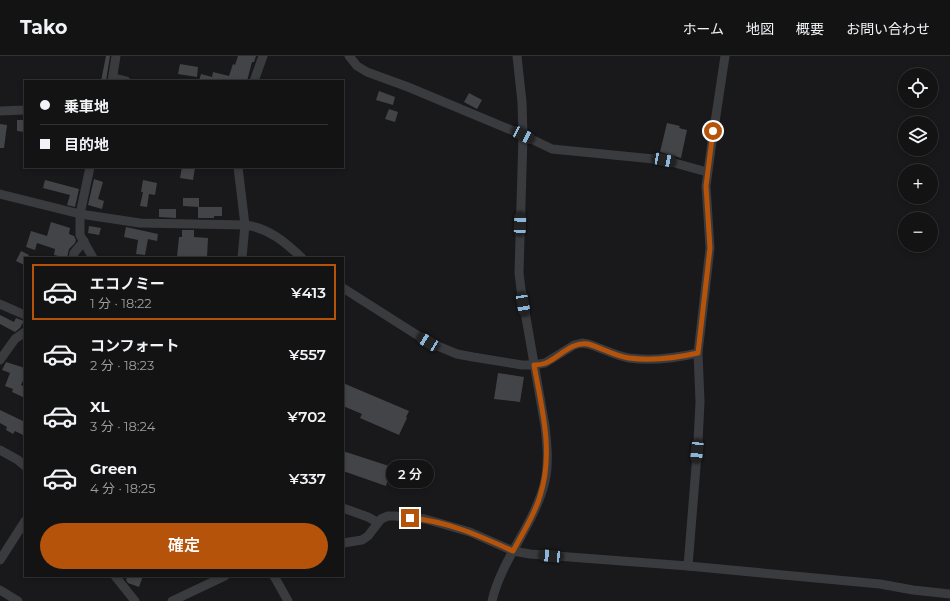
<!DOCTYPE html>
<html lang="ja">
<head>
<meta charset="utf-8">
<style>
	:root { --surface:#131314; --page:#1c1c1d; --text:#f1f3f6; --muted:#9d9ea0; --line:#323234; --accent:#b45309 }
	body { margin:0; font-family:Montserrat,"Noto Sans JP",sans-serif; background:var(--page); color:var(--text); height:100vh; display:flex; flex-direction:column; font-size:15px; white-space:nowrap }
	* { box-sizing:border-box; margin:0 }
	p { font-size:13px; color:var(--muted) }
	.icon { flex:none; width:22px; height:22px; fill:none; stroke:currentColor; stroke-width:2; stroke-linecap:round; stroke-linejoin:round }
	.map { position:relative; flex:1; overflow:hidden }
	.sheet { position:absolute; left:24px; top:201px; width:320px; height:320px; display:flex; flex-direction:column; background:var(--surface); border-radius:0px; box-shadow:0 2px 6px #0003,0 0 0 1px var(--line) }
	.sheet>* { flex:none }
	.hud { position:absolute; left:24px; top:24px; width:320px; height:88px; border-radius:0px; box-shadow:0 2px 6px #0003,0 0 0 1px var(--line); display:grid; align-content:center; height:88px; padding:0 16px; background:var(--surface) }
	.tools { position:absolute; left:898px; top:12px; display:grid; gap:8px }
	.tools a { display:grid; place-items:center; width:40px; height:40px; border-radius:50%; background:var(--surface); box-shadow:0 2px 6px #0003,0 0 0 1px var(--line); font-size:20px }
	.end { position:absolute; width:18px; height:18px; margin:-9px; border:5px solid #b45309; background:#fff; box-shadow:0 0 0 2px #fff }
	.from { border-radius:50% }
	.bubble { position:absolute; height:28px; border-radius:14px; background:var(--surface); box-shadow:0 2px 6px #0003,0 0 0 1px var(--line); font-size:13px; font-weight:600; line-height:28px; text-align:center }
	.car { position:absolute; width:12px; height:24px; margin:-12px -6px; border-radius:5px; box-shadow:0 0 3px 1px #0007; background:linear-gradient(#222 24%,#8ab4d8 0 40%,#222 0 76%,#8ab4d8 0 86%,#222 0) }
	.hud b { display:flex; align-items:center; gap:14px; height:38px; font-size:15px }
	.hud b+b { border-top:1px solid var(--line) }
	.hud i { width:10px; height:10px; background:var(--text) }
	ul { padding:7px 0 0; list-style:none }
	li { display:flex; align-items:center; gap:12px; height:56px; margin:0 8px 6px; padding:0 8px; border:2px solid transparent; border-radius:0px }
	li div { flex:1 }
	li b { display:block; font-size:15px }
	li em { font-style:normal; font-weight:600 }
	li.selected { border-color:var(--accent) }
	li>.icon { width:36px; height:36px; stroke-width:1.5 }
	.action { display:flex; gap:8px; margin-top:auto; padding:8px 16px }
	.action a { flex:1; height:46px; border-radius:24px; background:var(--accent); color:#fff; font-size:16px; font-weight:600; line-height:46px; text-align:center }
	header { display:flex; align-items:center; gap:24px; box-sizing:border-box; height:56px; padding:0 20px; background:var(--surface); border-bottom:1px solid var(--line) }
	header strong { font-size:19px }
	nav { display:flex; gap:22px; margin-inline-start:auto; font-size:14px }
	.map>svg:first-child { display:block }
	.building { fill:#434448 }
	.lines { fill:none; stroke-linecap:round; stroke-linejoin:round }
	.minor { stroke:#3a3b3f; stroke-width:9 }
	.route { stroke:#b45309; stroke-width:5 }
</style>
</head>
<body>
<header>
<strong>Tako</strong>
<nav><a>ホーム</a><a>地図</a><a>概要</a><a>お問い合わせ</a></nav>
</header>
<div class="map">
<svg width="950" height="545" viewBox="0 0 950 545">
	<rect width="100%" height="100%" fill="#19191b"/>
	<g class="building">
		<polygon points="106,0 110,0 106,25 101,25"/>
		<polygon points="238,0 256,0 254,6 252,6 247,25 199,25 201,18 212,21 213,16 229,20 233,8 235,9"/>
		<polygon points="180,8 198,11 197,21 178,18"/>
		<polygon points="379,35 395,41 393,49 376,44"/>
		<polygon points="469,37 482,44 477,53 464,46"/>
		<polygon points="389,53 398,56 395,66 385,63"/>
		<polygon points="17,64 25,64 25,76 17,75"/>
		<polygon points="667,67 680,70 679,72 687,74 681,102 660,96"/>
		<polygon points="0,68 7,69 4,92 0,92"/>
		<polygon points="182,111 195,112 193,124 180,122"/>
		<polygon points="94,123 103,126 98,143 104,145 102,153 88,149"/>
		<polygon points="45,124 79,133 75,151 67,149 70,139 43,132"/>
		<polygon points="143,124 157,127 155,139 149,138 147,151 140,150 143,136 141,136"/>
		<polygon points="183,142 199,142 199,151 183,150"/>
		<polygon points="198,151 222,151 222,160 214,160 214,162 198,162"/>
		<polygon points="159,153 176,153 176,162 159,161"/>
		<polygon points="51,166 70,172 69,178 74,180 76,184 75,187 69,193 67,202 54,199 55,193 37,187 35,194 26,191 31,175 47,180"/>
		<polygon points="89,170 101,172 99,179 88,177"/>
		<polygon points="126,171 158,178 157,185 148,183 145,199 136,198 138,184 124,181"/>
		<polygon points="182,174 194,174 194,181 208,182 207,202 177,201 179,181 182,181"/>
		<polygon points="21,195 29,199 27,202 25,202 24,209 16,205"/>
		<polygon points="0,259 14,266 16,262 24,265 20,272 15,276 0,268"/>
		<polygon points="6,306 25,312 25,320 21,329 25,331 25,342 12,336 13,333 5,330 10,317 2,314"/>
		<polygon points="498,317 524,321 520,346 494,343"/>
		<polygon points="343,327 409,355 406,361 407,362 399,379 360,362 362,358 343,350"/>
		<polygon points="0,354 25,366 25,380 15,375 13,378 6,374 7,371 0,367"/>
		<polygon points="343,395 392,411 386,430 343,415"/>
		<polygon points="128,520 143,520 139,531 128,527 126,524"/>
	</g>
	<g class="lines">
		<g class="minor">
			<polyline points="349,0 357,10 367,16 408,31 523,79 552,93 664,104 707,116"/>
			<polyline points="113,22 126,25"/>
			<polyline points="112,25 116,0"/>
			<polyline points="254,25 263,0"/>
			<polyline points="0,55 25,54"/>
			<polyline points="90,111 80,158 80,179 93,202"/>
			<polyline points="0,138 80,158 140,167 245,169 238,111"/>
			<polyline points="73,202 74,197 84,185"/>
			<path d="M242,202L245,169C269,172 285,186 302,202"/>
			<path d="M343,232L428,286L457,298L473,301L522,309H534L545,307L574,289L582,287L588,288C602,292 615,300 629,302C652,305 676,302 698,297"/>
			<polyline points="0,248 25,259"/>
			<polyline points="0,304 15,283 25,276"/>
			<polyline points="0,394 18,404 25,410"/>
			<polyline points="343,452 368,461 377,466"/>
			<polyline points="343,487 362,484 368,480 381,463 388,460 395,460 425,463 439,467 470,476 513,495 530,498 688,510 880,528 913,534 950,538"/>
			<polyline points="0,504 25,465"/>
			<polyline points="688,510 698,386 700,346 698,297 710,192 706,130 712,86 725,0"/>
			<polyline points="115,520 135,545"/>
			<polyline points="274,520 288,545"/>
			<polyline points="0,534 18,545"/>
			<polyline points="172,545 225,520"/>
			<path d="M492,545C502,502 535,468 545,425C549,407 547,388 545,370L521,233L519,217L523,79L522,46L517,0"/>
		</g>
	</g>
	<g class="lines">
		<path class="route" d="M410,462C447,465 480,480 513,495C522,478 535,458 540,440C554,397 542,353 534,309C538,309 543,308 546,307C561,300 570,286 588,288C602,292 615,300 629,302C652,305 676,302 698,297L710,192L706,130L713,75"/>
	</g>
</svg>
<div class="tools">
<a><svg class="icon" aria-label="locate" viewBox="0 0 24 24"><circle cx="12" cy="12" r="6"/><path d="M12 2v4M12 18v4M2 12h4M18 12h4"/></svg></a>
<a><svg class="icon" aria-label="layers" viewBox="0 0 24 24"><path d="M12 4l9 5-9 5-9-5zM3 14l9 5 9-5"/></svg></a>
<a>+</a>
<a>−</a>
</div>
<i class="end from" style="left:713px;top:75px"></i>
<i class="end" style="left:410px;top:462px"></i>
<div class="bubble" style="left:386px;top:404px;width:48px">2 分</div>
<i class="car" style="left:523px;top:79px;rotate:117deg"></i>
<i class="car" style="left:664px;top:104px;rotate:101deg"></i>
<i class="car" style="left:520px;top:168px;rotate:2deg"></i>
<i class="car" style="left:523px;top:248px;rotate:170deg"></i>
<i class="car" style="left:428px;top:286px;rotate:302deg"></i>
<i class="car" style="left:697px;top:395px;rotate:186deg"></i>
<i class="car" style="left:551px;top:500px;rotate:275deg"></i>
<div class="hud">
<b><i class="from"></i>乗車地</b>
<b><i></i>目的地</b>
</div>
<section class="sheet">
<ul>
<li class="selected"><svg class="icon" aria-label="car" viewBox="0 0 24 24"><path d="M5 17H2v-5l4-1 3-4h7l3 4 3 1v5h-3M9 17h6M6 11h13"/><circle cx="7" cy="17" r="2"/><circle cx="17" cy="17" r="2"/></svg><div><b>エコノミー</b><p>1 分 · 18:22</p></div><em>¥413</em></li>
<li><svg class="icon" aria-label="car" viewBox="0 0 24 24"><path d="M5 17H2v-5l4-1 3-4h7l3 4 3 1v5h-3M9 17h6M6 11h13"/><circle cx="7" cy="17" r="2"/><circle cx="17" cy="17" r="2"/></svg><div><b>コンフォート</b><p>2 分 · 18:23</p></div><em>¥557</em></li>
<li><svg class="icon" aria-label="car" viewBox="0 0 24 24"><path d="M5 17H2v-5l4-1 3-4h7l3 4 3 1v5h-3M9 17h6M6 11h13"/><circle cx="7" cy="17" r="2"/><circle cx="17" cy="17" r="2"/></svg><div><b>XL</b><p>3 分 · 18:24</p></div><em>¥702</em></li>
<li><svg class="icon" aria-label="car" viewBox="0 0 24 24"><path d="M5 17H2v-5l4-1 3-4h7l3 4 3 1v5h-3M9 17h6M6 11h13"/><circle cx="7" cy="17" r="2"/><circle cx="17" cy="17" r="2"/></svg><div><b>Green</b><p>4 分 · 18:25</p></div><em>¥337</em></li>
</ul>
<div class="action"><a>確定</a></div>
</section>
</div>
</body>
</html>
